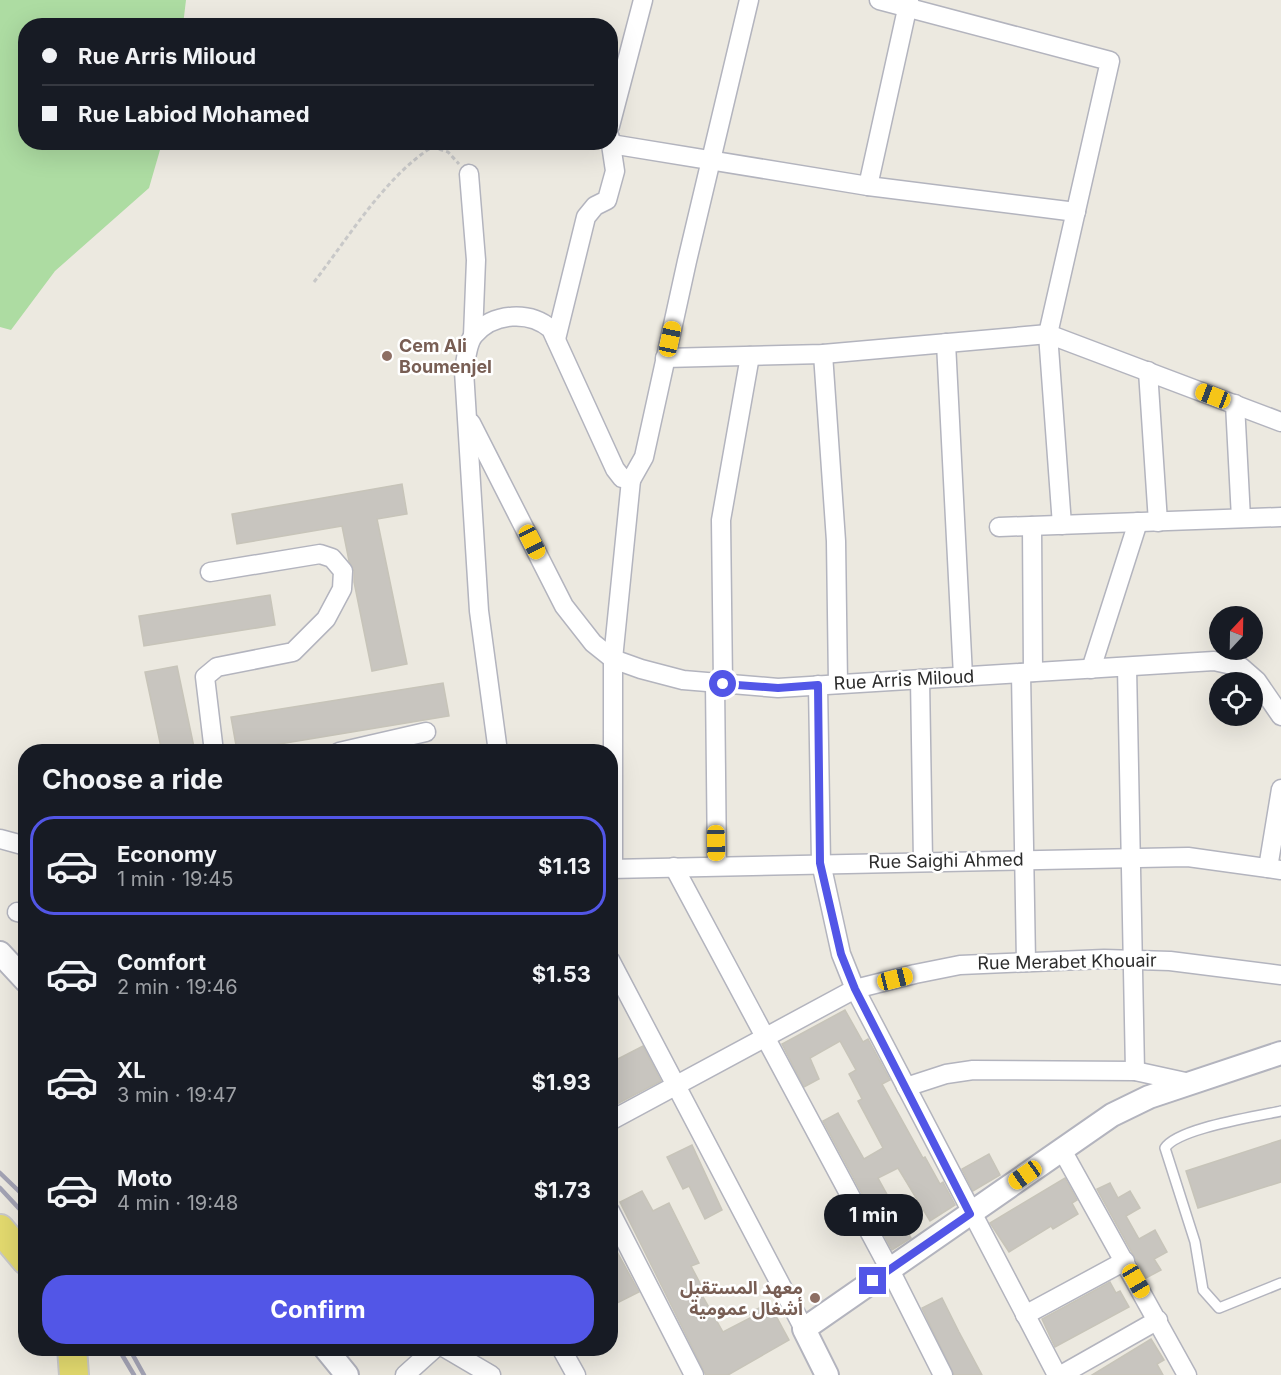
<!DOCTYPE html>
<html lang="en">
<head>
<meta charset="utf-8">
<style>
	:root { --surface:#171b24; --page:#20242c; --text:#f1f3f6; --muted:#9ea1a6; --line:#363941; --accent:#5256e7 }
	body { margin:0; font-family:Inter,"Noto Sans Arabic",sans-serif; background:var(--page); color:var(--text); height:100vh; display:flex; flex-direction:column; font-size:22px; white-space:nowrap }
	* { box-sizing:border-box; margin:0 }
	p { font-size:20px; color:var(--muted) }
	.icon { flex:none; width:33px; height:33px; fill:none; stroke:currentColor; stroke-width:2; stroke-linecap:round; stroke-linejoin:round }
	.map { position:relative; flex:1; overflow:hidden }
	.side { position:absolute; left:18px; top:744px; width:600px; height:612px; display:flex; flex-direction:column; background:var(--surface); border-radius:24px; box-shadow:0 6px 24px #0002 }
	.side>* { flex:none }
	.banner { position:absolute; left:18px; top:18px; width:600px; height:132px; border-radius:24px; box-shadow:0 6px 24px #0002; display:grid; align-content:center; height:132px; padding:0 24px; background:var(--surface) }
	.needle { width:39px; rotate:22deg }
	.fabs { position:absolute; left:1209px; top:606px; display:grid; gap:12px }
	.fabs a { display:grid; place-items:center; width:54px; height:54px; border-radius:50%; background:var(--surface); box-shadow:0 6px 24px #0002; font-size:30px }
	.end { position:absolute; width:27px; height:27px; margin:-14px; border:8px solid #5256e7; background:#fff; box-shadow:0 0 0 3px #fff }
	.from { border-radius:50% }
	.bubble { position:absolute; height:42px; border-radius:21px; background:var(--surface); box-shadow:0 6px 24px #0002; font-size:20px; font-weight:700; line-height:42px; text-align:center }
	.car { position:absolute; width:18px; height:36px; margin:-18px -9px; border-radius:8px; box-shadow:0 0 4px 2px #0007; background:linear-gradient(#f5c518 24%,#345 0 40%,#f5c518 0 76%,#345 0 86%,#f5c518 0) }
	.banner b { display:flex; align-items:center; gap:21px; height:57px; font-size:22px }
	.banner b+b { border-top:2px solid var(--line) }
	.banner i { width:15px; height:15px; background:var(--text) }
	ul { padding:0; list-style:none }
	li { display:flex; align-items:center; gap:18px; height:99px; margin:0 12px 9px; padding:0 12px; border:3px solid transparent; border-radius:24px }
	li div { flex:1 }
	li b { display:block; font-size:22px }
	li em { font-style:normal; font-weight:700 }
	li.on { border-color:var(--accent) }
	li>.icon { width:54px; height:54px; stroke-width:1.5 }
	h2 { padding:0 24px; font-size:27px; line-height:72px }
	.cta { display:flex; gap:12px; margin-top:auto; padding:12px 24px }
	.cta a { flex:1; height:69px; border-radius:24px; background:var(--accent); color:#fff; font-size:24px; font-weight:700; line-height:69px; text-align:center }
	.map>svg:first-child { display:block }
	.green { fill:#addca2 }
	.building { fill:#c8c5bf; stroke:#c7c4b9; stroke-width:1.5 }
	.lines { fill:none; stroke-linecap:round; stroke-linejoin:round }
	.service-casing { stroke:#b3b4be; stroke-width:12 }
	.minor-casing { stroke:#b3b4be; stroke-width:21 }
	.tertiary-casing { stroke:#b3b4be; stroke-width:26 }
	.primary-casing { stroke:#c8c8c8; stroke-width:32 }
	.path { stroke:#c8c8c8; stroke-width:3; stroke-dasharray:4.5 3; stroke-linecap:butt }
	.service { stroke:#fff; stroke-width:9 }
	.minor { stroke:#fff; stroke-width:18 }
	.tertiary { stroke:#fff; stroke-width:22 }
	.primary { stroke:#e2d96e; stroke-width:28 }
	.rail { stroke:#a3a3b4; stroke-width:4.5 }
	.route { stroke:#5256e7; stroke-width:8 }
	.education-dot { fill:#8d6e63; stroke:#fff; stroke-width:2 }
	.labels { text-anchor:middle; stroke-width:5; stroke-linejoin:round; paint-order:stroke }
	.education-label { font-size:18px; font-weight:bold; fill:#785e54; stroke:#fff; text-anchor:start }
	.street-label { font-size:18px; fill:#2c2c2c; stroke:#fff }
</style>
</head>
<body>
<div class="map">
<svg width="1281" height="1375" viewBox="0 0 1281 1375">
	<rect width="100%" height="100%" fill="#ece9e0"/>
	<polygon class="green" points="0,0 186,0 183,25 26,26 26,142 162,143 149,188 55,271 11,330 0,327"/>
	<g class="building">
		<polygon points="402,484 407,514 377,519 407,664 372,671 354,582 354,571 349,561 342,526 237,544 232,514"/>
		<polygon points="270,595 275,625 144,646 139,616"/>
		<polygon points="177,666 195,752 162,752 145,672"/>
		<polygon points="443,683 449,716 237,751 231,717"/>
		<polygon points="845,1010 863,1042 868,1039 890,1080 882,1084 923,1158 925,1157 940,1184 943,1182 955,1205 930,1221 898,1168 878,1178 911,1238 892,1250 823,1121 838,1113 864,1159 883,1148 858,1101 862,1099 849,1074 856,1070 840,1041 810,1058 819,1079 804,1087 782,1044"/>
		<polygon points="643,1046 661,1081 615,1105 610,1097 610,1063"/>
		<polygon points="1281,1140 1281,1182 1198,1208 1186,1171"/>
		<polygon points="692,1145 722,1210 705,1219 689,1186 683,1189 667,1157"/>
		<polygon points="989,1154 1000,1175 973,1191 962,1169"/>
		<polygon points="1065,1178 1077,1200 1072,1203 1078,1214 1053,1229 1051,1226 1009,1252 990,1223"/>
		<polygon points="1110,1183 1118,1198 1130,1191 1140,1208 1126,1216 1139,1239 1155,1230 1167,1252 1154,1259 1161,1270 1146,1278 1097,1189"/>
		<polygon points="642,1191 653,1211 669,1203 699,1263 691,1266 702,1287 698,1288 723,1332 752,1317 749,1313 769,1303 789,1340 728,1375 706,1375 620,1202"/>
		<polygon points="610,1239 639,1292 617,1303 610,1291"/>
		<polygon points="1110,1282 1116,1293 1120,1291 1129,1307 1055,1347 1042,1319"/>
		<polygon points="942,1298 959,1332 982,1375 954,1375 922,1308"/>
		<polygon points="1151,1339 1164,1360 1157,1364 1163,1375 1092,1375"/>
	</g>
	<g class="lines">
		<defs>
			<path id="service" d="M1281,1111C1255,1117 1178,1128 1165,1148L1195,1242L1203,1290L1219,1308L1281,1283"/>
			<g id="minor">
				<polyline points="879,0 1110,61 1048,334 1062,525"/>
				<polyline points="610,126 643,0"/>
				<polyline points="611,144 868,186 1076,212"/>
				<polyline points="469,174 476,260 473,336"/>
				<polyline points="868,186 909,0"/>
				<polyline points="556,339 586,217 595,206 607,200 615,171 610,138"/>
				<polyline points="946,343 963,676"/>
				<polyline points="823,354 836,541 838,684"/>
				<polyline points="665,358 823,354 1048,334 1281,422"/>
				<polyline points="1148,371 1158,522"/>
				<polyline points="1235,404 1241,518"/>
				<polyline points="471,423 564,606 593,643 613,659 641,669 683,680 778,688 1214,661 1241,667 1257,681 1281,716"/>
				<polyline points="1032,526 1033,672"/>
				<polyline points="999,527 1281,517"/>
				<polyline points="210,572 320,554 332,558 343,571 342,589 326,619 293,652 217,667 205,677 214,752"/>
				<polyline points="1127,667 1135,1071"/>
				<polyline points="1091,669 1138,522"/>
				<polyline points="1021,673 1026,962"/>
				<polyline points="920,679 923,861"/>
				<polyline points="715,683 717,866"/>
				<polyline points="723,684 721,520 750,356"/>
				<polyline points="818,685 821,863 841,954 855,989 1057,1375"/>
				<polyline points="339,752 426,732"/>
				<path d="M498,752L479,611L464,371C466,360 467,343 474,335C494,312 530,311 551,329L615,469L622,478L631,480L644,457L687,261L749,0"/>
				<polyline points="0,839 26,846"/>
				<polyline points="674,867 890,1270 943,1375"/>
				<polyline points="613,868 613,659 631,480"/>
				<polyline points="1268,868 1281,789"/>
				<polyline points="610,869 1188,857 1281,870"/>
				<polyline points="17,912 26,914"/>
				<polyline points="610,960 804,1329"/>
				<polyline points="906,1087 946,1074 973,1070 1135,1071 1190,1083"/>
				<polyline points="610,1121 855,989 915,974 960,965 1104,959 1170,961 1281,975"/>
				<polyline points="1062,1150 1187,1375"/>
				<polyline points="610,1211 694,1375"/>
				<polyline points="1025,1315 1125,1261"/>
				<polyline points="445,1348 491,1375"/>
				<polyline points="561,1348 576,1375"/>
				<polyline points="405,1375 435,1348"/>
				<polyline points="1061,1375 1158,1320"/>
			</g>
			<g id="tertiary">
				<polyline points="0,953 26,981"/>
				<polyline points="325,1348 347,1375"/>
				<polyline points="827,1375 804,1329 1112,1115 1149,1097 1281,1053"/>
			</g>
			<g id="primary">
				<polyline points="0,1229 26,1260"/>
				<polyline points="72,1348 74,1375"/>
			</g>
		</defs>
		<use href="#service" class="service-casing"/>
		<use href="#minor" class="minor-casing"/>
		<use href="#tertiary" class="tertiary-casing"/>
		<use href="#primary" class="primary-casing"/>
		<path class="path" d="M314,282C349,237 384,178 432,147L448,152L459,164"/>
		<use href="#service" class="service"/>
		<use href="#minor" class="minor"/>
		<use href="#tertiary" class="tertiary"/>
		<use href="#primary" class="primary"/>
		<g class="rail">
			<polyline points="0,1173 26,1198"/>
			<polyline points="0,1188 26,1216"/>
			<polyline points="118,1348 134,1375"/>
			<polyline points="129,1348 144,1375"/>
		</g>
	</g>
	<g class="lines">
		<polyline class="route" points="723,684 778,688 818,685 820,863 841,954 855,989 970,1214 873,1281"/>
	</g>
	<g class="education-dot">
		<circle cx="387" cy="356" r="6"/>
		<circle cx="815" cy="1298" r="6"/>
	</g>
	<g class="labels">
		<g class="education-label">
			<text x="399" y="352">Cem Ali<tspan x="399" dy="21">Boumenjel</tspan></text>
			<text x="803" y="1294" text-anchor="end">معهد المستقبل<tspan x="803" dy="21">أشغال عمومية</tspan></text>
		</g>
		<g class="street-label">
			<text transform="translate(904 680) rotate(-3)" y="6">Rue Arris Miloud</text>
			<text transform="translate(946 861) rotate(-1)" y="6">Rue Saighi Ahmed</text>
			<text transform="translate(1067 962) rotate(-1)" y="6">Rue Merabet Khouair</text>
		</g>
	</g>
</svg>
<div class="fabs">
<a><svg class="needle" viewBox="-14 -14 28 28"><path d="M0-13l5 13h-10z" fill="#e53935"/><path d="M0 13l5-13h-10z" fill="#9ea1a6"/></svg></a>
<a><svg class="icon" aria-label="locate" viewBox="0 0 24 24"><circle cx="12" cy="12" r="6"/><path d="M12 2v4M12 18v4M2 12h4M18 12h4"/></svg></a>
</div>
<i class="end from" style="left:723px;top:684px"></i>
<i class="end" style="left:873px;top:1281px"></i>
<div class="bubble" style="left:824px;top:1194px;width:99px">1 min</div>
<i class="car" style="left:670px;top:339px;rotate:12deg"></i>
<i class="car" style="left:1213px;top:396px;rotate:291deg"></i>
<i class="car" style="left:532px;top:542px;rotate:153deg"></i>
<i class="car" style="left:716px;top:843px;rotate:179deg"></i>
<i class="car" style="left:895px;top:979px;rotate:76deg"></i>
<i class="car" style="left:1025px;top:1175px;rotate:235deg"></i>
<i class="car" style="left:1136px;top:1281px;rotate:150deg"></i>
<div class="banner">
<b><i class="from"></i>Rue Arris Miloud</b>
<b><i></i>Rue Labiod Mohamed</b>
</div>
<section class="side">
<h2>Choose a ride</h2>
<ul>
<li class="on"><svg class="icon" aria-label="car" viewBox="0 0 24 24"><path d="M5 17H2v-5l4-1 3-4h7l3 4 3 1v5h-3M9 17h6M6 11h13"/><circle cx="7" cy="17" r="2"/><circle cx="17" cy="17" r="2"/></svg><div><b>Economy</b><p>1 min · 19:45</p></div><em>$1.13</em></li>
<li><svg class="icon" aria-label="car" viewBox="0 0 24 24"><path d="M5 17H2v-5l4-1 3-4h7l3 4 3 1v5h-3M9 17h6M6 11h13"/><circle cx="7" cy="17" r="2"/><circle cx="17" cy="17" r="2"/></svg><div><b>Comfort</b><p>2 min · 19:46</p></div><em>$1.53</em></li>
<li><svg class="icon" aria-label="car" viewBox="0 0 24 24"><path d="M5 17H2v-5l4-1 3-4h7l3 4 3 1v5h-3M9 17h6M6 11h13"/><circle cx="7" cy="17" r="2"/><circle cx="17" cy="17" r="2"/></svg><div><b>XL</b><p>3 min · 19:47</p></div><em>$1.93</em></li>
<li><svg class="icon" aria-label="car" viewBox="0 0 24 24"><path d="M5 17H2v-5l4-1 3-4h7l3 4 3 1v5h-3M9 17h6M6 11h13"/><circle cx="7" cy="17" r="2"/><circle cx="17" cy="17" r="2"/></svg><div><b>Moto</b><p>4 min · 19:48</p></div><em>$1.73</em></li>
</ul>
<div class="cta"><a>Confirm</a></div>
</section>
</div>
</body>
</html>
